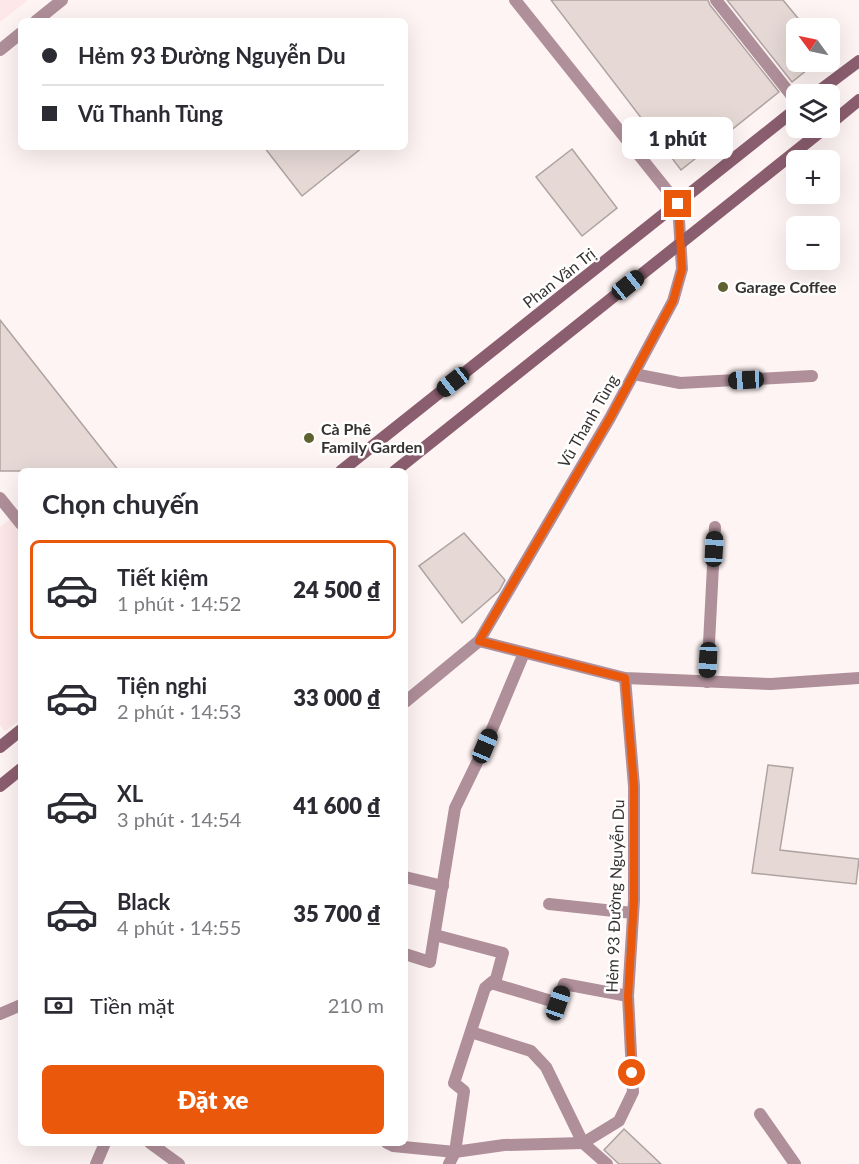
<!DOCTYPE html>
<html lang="vi">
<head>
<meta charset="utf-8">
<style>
	:root { --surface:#fff; --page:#f7f7f7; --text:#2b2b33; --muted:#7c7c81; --line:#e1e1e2; --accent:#ea580c }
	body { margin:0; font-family:Lato,sans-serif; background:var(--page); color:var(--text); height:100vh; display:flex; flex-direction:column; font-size:22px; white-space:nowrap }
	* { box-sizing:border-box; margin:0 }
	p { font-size:20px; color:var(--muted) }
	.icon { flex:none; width:33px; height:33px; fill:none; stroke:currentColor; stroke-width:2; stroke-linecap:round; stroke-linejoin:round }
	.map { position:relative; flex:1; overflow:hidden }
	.side { position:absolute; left:18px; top:468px; width:390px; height:678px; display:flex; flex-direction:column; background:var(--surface); border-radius:9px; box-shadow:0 6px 24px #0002 }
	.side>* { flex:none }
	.guide { position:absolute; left:18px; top:18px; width:390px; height:132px; border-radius:9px; box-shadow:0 6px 24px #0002; display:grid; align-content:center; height:132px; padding:0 24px; background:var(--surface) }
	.needle { width:39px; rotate:303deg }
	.fabs { position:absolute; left:786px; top:18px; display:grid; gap:12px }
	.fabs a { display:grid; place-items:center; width:54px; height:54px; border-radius:9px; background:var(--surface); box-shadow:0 6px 24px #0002; font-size:30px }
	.end { position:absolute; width:27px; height:27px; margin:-14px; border:8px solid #ea580c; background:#fff; box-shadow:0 0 0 3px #fff }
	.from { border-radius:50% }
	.bubble { position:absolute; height:42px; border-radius:9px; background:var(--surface); box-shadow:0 6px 24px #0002; font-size:20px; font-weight:800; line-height:42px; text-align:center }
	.car { position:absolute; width:18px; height:36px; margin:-18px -9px; border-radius:8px; box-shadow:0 0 4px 2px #0007; background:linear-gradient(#222 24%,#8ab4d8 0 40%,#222 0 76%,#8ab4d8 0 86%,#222 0) }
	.guide b { display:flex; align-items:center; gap:21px; height:57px; font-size:22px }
	.guide b+b { border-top:2px solid var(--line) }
	.guide i { width:15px; height:15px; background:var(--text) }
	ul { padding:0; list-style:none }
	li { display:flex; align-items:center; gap:18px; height:99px; margin:0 12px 9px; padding:0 12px; border:3px solid transparent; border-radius:9px }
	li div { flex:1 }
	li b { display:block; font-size:22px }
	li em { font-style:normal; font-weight:800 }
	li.current { border-color:var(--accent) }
	li>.icon { width:54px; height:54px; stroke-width:1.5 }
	h2 { padding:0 24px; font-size:27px; line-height:72px }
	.pay { display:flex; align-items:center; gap:15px; height:66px; padding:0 24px; font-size:22px }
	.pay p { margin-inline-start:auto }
	.action { display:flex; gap:12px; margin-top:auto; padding:12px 24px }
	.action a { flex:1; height:69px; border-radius:9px; background:var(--accent); color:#fff; font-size:24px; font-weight:800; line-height:69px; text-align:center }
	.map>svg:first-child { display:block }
	.built { fill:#fde7e8 }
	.building { fill:#e5d8d5; stroke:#afa3a0; stroke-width:1.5 }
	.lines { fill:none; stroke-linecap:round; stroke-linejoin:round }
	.street { stroke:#af8f9a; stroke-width:12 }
	.secondary { stroke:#8b5e6f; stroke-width:12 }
	.route { stroke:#ea580c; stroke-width:8 }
	.poi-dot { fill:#5f612f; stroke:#fff; stroke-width:2 }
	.labels { text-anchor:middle; stroke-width:5; stroke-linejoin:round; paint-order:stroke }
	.street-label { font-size:16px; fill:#373232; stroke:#fff }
	.poi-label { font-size:16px; font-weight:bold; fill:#373232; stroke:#fff; text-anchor:start }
</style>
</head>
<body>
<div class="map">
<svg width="859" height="1164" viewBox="0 0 859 1164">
	<rect width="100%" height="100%" fill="#fff4f4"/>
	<g class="built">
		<polygon points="0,0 28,0 0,22"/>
		<polygon points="10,519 21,533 21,719 5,731 0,725 0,527"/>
	</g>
	<g class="building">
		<polygon points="551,0 708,0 710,5 779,92 681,170"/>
		<polygon points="727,0 783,0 806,28 796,28 796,62 817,62 792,82"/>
		<polygon points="264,147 363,147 302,196"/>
		<polygon points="572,149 617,208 582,236 536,177"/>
		<polygon points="0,320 119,471 0,471"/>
		<polygon points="464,533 505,580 499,591 462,623 419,566"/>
		<polygon points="768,765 793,768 780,850 859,859 856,884 752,873"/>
		<polygon points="624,1129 661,1164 619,1164 604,1150"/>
	</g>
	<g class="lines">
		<g class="street">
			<polyline points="716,0 796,101"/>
			<polyline points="36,21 62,0"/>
			<polyline points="0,50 21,33"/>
			<polyline points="634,374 680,383 812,376"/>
			<polyline points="0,498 21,524"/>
			<polyline points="479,641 625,678 771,684 859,678"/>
			<polyline points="707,682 715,527"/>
			<polyline points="405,702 479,641 610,418 673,301 682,269 678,204 515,0"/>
			<polyline points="405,877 443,886"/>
			<polyline points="549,904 633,913"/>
			<polyline points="435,935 503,953 496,979 485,988 454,1083 464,1091 455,1152 449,1164"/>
			<polyline points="405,954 430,962 455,808 485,746 524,653"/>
			<polyline points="491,983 558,1003 564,984 628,996"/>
			<polyline points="0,1014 21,1005"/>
			<polyline points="471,1032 531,1051 546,1067 583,1143 607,1164"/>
			<polyline points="760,1114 795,1164"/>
			<polyline points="150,1143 179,1164"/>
			<polyline points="387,1143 393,1146 455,1152 504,1145 583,1143 619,1121 633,1092 628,996 634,900 634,786 625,678"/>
			<polyline points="96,1164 105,1143"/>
		</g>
		<g class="secondary">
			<polyline points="815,94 859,61"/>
			<polyline points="830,124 859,100"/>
			<polyline points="341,471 796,109"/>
			<polyline points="395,471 825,128"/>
			<polyline points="0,747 21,730"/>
			<polyline points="0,786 21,769"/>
		</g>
	</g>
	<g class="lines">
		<polyline class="route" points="632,1073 628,996 634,900 634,786 625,678 479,641 610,418 673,301 682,269 678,204"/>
	</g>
	<g class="poi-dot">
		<circle cx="723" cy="287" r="6"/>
		<circle cx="309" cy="438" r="6"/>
	</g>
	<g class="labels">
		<g class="street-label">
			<text transform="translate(559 278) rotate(-38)" y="6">Phan Văn Trị</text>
			<text transform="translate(588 421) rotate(-60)" y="6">Vũ Thanh Tùng</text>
			<text transform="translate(615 896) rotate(-88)" y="6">Hẻm 93 Đường Nguyễn Du</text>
		</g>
		<g class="poi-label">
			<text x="735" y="293">Garage Coffee</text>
			<text x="321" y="435">Cà Phê<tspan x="321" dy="18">Family Garden</tspan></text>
		</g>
	</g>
</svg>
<div class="fabs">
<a><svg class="needle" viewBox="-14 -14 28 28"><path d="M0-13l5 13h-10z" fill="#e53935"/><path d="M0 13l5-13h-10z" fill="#7c7c81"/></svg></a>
<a><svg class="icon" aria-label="layers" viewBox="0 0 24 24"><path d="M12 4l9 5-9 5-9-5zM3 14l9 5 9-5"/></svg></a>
<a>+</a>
<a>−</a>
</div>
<i class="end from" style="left:632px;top:1073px"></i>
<i class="end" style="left:678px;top:204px"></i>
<div class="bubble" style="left:622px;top:117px;width:111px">1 phút</div>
<i class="car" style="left:628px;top:285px;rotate:51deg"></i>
<i class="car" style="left:746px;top:380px;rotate:267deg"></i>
<i class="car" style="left:453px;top:382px;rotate:232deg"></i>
<i class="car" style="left:714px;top:549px;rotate:3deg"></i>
<i class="car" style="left:708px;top:660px;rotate:183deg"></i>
<i class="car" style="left:485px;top:746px;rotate:23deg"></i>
<i class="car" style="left:558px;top:1003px;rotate:19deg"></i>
<div class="guide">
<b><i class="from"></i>Hẻm 93 Đường Nguyễn Du</b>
<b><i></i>Vũ Thanh Tùng</b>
</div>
<section class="side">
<h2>Chọn chuyến</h2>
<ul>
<li class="current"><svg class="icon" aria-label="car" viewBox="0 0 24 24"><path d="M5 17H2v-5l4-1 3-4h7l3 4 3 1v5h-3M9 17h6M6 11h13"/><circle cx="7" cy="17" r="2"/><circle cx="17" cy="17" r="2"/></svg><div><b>Tiết kiệm</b><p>1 phút · 14:52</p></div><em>24 500 ₫</em></li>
<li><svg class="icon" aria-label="car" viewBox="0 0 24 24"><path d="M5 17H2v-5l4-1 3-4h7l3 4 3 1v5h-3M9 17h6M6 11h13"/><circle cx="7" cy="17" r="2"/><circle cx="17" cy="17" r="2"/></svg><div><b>Tiện nghi</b><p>2 phút · 14:53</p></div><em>33 000 ₫</em></li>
<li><svg class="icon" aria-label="car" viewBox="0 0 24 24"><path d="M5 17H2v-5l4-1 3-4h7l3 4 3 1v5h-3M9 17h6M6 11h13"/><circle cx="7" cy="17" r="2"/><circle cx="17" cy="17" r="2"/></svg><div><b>XL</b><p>3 phút · 14:54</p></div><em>41 600 ₫</em></li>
<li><svg class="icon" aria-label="car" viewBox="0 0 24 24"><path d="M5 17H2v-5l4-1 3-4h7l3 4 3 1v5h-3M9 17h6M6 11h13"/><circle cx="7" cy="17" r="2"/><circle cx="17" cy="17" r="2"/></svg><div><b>Black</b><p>4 phút · 14:55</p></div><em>35 700 ₫</em></li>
</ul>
<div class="pay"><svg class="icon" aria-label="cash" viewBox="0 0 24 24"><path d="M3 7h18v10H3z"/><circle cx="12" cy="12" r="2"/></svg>Tiền mặt<p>210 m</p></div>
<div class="action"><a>Đặt xe</a></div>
</section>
</div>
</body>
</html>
